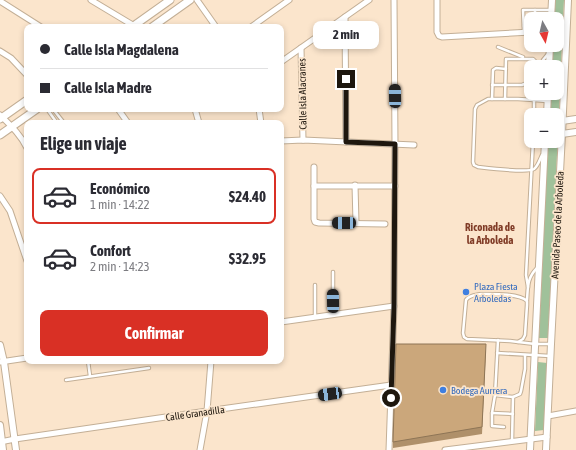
<!DOCTYPE html>
<html lang="es">
<head>
<meta charset="utf-8">
<style>
	:root { --surface:#fff; --page:#f7f7f7; --text:#2b2b33; --muted:#7c7c81; --line:#e1e1e2; --accent:#d93025 }
	body { margin:0; font-family:"Asap Condensed",sans-serif; background:var(--page); color:var(--text); height:100vh; display:flex; flex-direction:column; font-size:15px; white-space:nowrap }
	* { box-sizing:border-box; margin:0 }
	p { font-size:13px; color:var(--muted) }
	.icon { flex:none; width:22px; height:22px; fill:none; stroke:currentColor; stroke-width:2; stroke-linecap:round; stroke-linejoin:round }
	.map { position:relative; flex:1; overflow:hidden }
	.panel { position:absolute; left:24px; top:120px; width:260px; height:244px; display:flex; flex-direction:column; background:var(--surface); border-radius:8px; box-shadow:0 2px 6px #0003 }
	.panel>* { flex:none }
	.top-card { position:absolute; left:24px; top:24px; width:260px; height:88px; border-radius:8px; box-shadow:0 2px 6px #0003; display:grid; align-content:center; height:88px; padding:0 16px; background:var(--surface) }
	.needle { width:26px; rotate:172deg }
	.controls { position:absolute; left:524px; top:12px; display:grid; gap:8px }
	.controls a { display:grid; place-items:center; width:40px; height:40px; border-radius:8px; background:var(--surface); box-shadow:0 2px 6px #0003; font-size:20px }
	.end { position:absolute; width:18px; height:18px; margin:-9px; border:5px solid #1e170e; background:#fff; box-shadow:0 0 0 2px #fff }
	.from { border-radius:50% }
	.bubble { position:absolute; height:28px; border-radius:8px; background:var(--surface); box-shadow:0 2px 6px #0003; font-size:13px; font-weight:700; line-height:28px; text-align:center }
	.car { position:absolute; width:12px; height:24px; margin:-12px -6px; border-radius:5px; box-shadow:0 0 3px 1px #0007; background:linear-gradient(#222 24%,#8ab4d8 0 40%,#222 0 76%,#8ab4d8 0 86%,#222 0) }
	.top-card b { display:flex; align-items:center; gap:14px; height:38px; font-size:15px }
	.top-card b+b { border-top:1px solid var(--line) }
	.top-card i { width:10px; height:10px; background:var(--text) }
	ul { padding:0; list-style:none }
	li { display:flex; align-items:center; gap:12px; height:56px; margin:0 8px 6px; padding:0 8px; border:2px solid transparent; border-radius:8px }
	li div { flex:1 }
	li b { display:block; font-size:15px }
	li em { font-style:normal; font-weight:700 }
	li.current { border-color:var(--accent) }
	li>.icon { width:36px; height:36px; stroke-width:1.5 }
	h2 { padding:0 16px; font-size:18px; line-height:48px }
	.primary-button { display:flex; gap:8px; margin-top:auto; padding:8px 16px }
	.primary-button a { flex:1; height:46px; border-radius:8px; background:var(--accent); color:#fff; font-size:16px; font-weight:700; line-height:46px; text-align:center }
	.map>svg:first-child { display:block }
	.green { fill:#a0c19a }
	.lines { fill:none; stroke-linecap:round; stroke-linejoin:round }
	.service-casing { stroke:#c3af96; stroke-width:4.5 }
	.minor-casing { stroke:#c3af96; stroke-width:7 }
	.tertiary-casing { stroke:#c3af96; stroke-width:8 }
	.secondary-casing { stroke:#c3af96; stroke-width:9 }
	.service { stroke:#fff; stroke-width:2.5 }
	.minor { stroke:#fff; stroke-width:5 }
	.tertiary { stroke:#fff; stroke-width:6 }
	.secondary { stroke:#fff; stroke-width:7 }
	.wall { fill:#af906a }
	.building { fill:#cba77b; stroke:#8e7556 }
	.route { stroke:#1e170e; stroke-width:5 }
	.shop-dot { fill:#3f7fe0; stroke:#fbe5cc; stroke-width:1.5 }
	.labels { text-anchor:middle; stroke-width:3.5; stroke-linejoin:round; paint-order:stroke }
	.street-label { font-size:10px; fill:#1e170e; stroke:#fbe5cc }
	.shop-label { font-size:10px; fill:#366cbe; stroke:#fbe5cc; text-anchor:start }
	.neighbourhood-label { font-size:11px; font-weight:bold; fill:#803c27; stroke:#fbe5cc }
</style>
</head>
<body>
<div class="map">
<svg width="576" height="450" viewBox="0 0 576 450">
	<rect width="100%" height="100%" fill="#fbe5cc"/>
	<g class="green">
		<polygon points="555,0 564,0 561,65 552,64 553,45 557,45 557,19 554,19"/>
		<polygon points="557,74 561,74 548,338 539,338 548,141 557,141 557,115 550,115 551,93 557,93"/>
		<polygon points="538,362 547,363 544,430 535,431"/>
	</g>
	<g class="lines">
		<defs>
			<g id="service">
				<polyline points="535,19 535,10"/>
				<polyline points="524,26 531,26"/>
				<polyline points="524,32 523,10 551,10"/>
				<polyline points="498,47 523,57"/>
				<polyline points="542,67 543,60 548,54"/>
				<polyline points="492,85 522,85 531,81"/>
				<polyline points="492,99 493,70 496,68 506,69"/>
				<polyline points="505,99 506,59 533,59 535,61 534,67"/>
				<polyline points="534,100 547,101"/>
				<polyline points="47,109 57,123"/>
				<polyline points="53,109 64,123"/>
				<path d="M534,115V100L518,99H488L477,105L475,109L473,162L474,165L478,167C487,168 528,173 534,169C538,166 540,159 542,155"/>
				<polyline points="333,272 333,314"/>
				<polyline points="528,287 526,275 533,141"/>
				<path d="M481,294C492,294 519,293 527,301V305L525,335L523,339L518,342L510,341L467,339L464,337L463,333L466,300C469,295 476,295 481,294Z"/>
				<path d="M527,300C528,287 527,278 537,268"/>
				<polyline points="315,317 315,285"/>
				<polyline points="498,340 495,395 492,413 492,426 504,427"/>
				<polyline points="518,342 535,344 550,344"/>
				<polyline points="497,353 550,356"/>
				<polyline points="88,361 90,376"/>
				<polyline points="66,380 149,368"/>
				<polyline points="495,395 513,397"/>
				<polyline points="492,413 513,414"/>
				<polyline points="512,441 513,397 520,394 521,391 525,369 525,355"/>
			</g>
			<g id="minor">
				<polyline points="91,0 136,27"/>
				<polyline points="197,0 216,27"/>
				<polyline points="437,0 437,32 439,36 442,37 531,32"/>
				<polyline points="0,1 41,27"/>
				<polyline points="345,17 346,142"/>
				<polyline points="251,27 289,0"/>
				<polyline points="301,48 303,140"/>
				<polyline points="0,51 11,58 27,75"/>
				<polyline points="281,62 369,0"/>
				<polyline points="118,109 128,123"/>
				<polyline points="195,109 199,123"/>
				<polyline points="259,109 261,123"/>
				<path d="M0,115C10,125 21,135 27,148"/>
				<polyline points="281,141 303,140 414,145"/>
				<polyline points="314,167 314,219 315,222 319,223 385,224"/>
				<polyline points="355,185 356,223"/>
				<polyline points="314,186 395,186"/>
				<polyline points="0,196 10,211 27,261"/>
				<polyline points="281,322 394,306"/>
				<polyline points="0,362 27,358"/>
				<polyline points="548,416 576,411"/>
				<polyline points="0,442 15,439 207,411 391,385"/>
				<polyline points="200,450 207,411 211,361"/>
				<polyline points="389,450 394,306 395,144 394,0"/>
				<polyline points="445,450 547,437"/>
			</g>
			<g id="tertiary">
				<polyline points="551,19 552,0"/>
				<polyline points="549,67 550,45"/>
				<polyline points="547,115 548,93"/>
				<polyline points="562,121 576,119"/>
				<polyline points="562,134 576,132"/>
				<polyline points="0,345 4,362 16,450"/>
				<polyline points="0,425 3,450"/>
				<polyline points="530,450 545,141"/>
				<polyline points="546,450 551,344 562,134 568,0"/>
			</g>
			<g id="secondary">
				<polyline points="132,27 170,0"/>
				<polyline points="152,27 190,0"/>
				<polyline points="0,119 27,100"/>
				<polyline points="0,135 37,109"/>
			</g>
		</defs>
		<use href="#service" class="service-casing"/>
		<use href="#minor" class="minor-casing"/>
		<use href="#tertiary" class="tertiary-casing"/>
		<use href="#secondary" class="secondary-casing"/>
		<use href="#service" class="service"/>
		<use href="#minor" class="minor"/>
		<use href="#tertiary" class="tertiary"/>
		<use href="#secondary" class="secondary"/>
	</g>
	<polygon class="wall" points="486,350 482,434 393,448 393,442"/>
	<polygon class="building" points="396,344 486,344 482,427 393,442"/>
	<g class="lines">
		<polyline class="route" points="346,79 346,142 395,144 394,306 391,398"/>
	</g>
	<g class="shop-dot">
		<circle cx="466" cy="292" r="4"/>
		<circle cx="443" cy="390" r="4"/>
	</g>
	<g class="labels">
		<g class="street-label">
			<text transform="translate(302 94) rotate(-91)" y="4">Calle Isla Alacranes</text>
			<text transform="translate(557 225) rotate(-87)" y="4">Avenida Paseo de la Arboleda</text>
			<text transform="translate(195 413) rotate(-8)" y="4">Calle Granadilla</text>
		</g>
		<g class="shop-label">
			<text x="474" y="290">Plaza Fiesta<tspan x="474" dy="12">Arboledas</tspan></text>
			<text x="451" y="394">Bodega Aurrera</text>
		</g>
		<g class="neighbourhood-label">
			<text x="490" y="231">Riconada de<tspan x="490" dy="13">la Arboleda</tspan></text>
		</g>
	</g>
</svg>
<div class="controls">
<a><svg class="needle" viewBox="-14 -14 28 28"><path d="M0-13l5 13h-10z" fill="#e53935"/><path d="M0 13l5-13h-10z" fill="#7c7c81"/></svg></a>
<a>+</a>
<a>−</a>
</div>
<i class="end from" style="left:391px;top:398px"></i>
<i class="end" style="left:346px;top:79px"></i>
<div class="bubble" style="left:313px;top:21px;width:66px">2 min</div>
<i class="car" style="left:395px;top:96px;rotate:359deg"></i>
<i class="car" style="left:344px;top:223px;rotate:270deg"></i>
<i class="car" style="left:333px;top:301px;rotate:359deg"></i>
<i class="car" style="left:330px;top:394px;rotate:262deg"></i>
<div class="top-card">
<b><i class="from"></i>Calle Isla Magdalena</b>
<b><i></i>Calle Isla Madre</b>
</div>
<section class="panel">
<h2>Elige un viaje</h2>
<ul>
<li class="current"><svg class="icon" aria-label="car" viewBox="0 0 24 24"><path d="M5 17H2v-5l4-1 3-4h7l3 4 3 1v5h-3M9 17h6M6 11h13"/><circle cx="7" cy="17" r="2"/><circle cx="17" cy="17" r="2"/></svg><div><b>Económico</b><p>1 min · 14:22</p></div><em>$24.40</em></li>
<li><svg class="icon" aria-label="car" viewBox="0 0 24 24"><path d="M5 17H2v-5l4-1 3-4h7l3 4 3 1v5h-3M9 17h6M6 11h13"/><circle cx="7" cy="17" r="2"/><circle cx="17" cy="17" r="2"/></svg><div><b>Confort</b><p>2 min · 14:23</p></div><em>$32.95</em></li>
</ul>
<div class="primary-button"><a>Confirmar</a></div>
</section>
</div>
</body>
</html>
